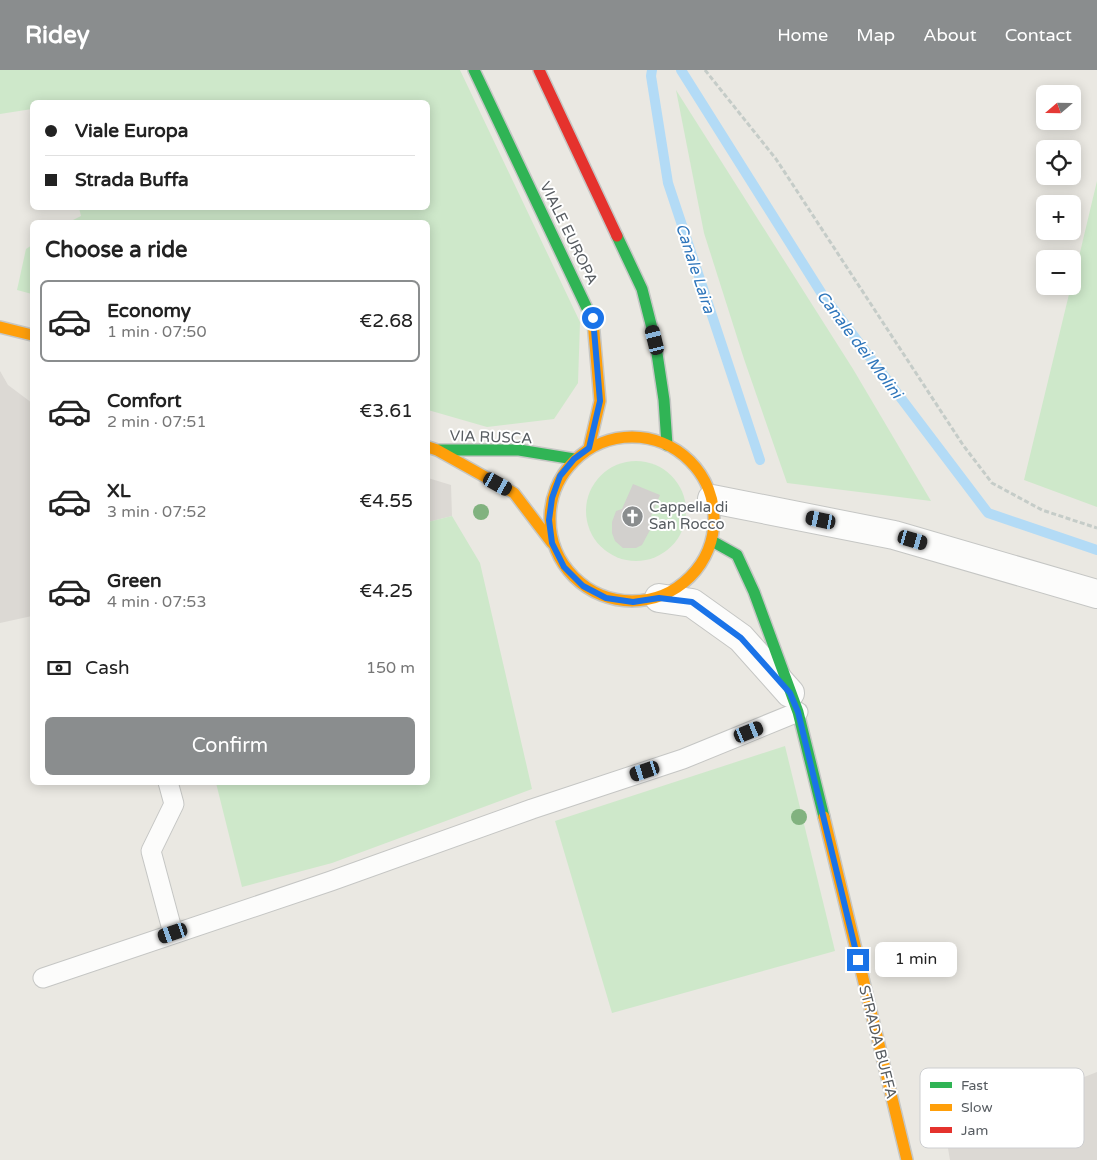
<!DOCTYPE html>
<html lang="en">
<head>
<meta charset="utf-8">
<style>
	:root { --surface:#fff; --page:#f2f2f2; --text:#222; --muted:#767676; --line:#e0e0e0; --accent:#8a8d8e }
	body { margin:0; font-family:"Varela Round",sans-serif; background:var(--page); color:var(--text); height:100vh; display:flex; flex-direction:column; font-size:19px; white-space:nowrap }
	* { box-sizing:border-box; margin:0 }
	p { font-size:16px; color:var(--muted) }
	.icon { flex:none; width:28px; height:28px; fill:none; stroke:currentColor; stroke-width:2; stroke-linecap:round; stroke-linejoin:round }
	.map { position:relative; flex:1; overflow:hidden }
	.details { position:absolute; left:30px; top:150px; width:400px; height:565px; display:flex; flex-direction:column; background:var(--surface); border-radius:8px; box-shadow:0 2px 12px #0003 }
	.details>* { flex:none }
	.hud { position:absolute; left:30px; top:30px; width:400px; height:110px; border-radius:8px; box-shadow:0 2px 12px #0003; display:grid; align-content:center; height:110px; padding:0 15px; background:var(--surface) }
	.needle { width:32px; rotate:250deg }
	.tools { position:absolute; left:1036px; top:15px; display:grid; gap:10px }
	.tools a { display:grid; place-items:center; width:45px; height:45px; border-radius:8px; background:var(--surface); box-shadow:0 2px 12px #0003; font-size:25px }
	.end { position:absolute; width:22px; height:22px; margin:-11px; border:6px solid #1a73e8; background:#fff; box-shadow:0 0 0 2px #fff }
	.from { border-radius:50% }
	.bubble { position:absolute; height:35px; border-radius:8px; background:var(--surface); box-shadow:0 2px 12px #0003; font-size:16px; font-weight:600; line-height:35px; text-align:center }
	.car { position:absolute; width:15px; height:30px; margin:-15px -8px; border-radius:6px; box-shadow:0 0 4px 1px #0007; background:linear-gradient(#222 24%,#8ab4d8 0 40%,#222 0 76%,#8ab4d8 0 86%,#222 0) }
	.hud b { display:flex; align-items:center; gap:18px; height:48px; font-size:19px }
	.hud b+b { border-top:1px solid var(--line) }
	.hud i { width:12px; height:12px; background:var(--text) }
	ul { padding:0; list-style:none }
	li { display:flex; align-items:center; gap:15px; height:82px; margin:0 10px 8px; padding:0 5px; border:2px solid transparent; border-radius:8px }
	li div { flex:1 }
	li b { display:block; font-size:19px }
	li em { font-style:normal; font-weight:600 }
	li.active { border-color:var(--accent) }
	li>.icon { width:45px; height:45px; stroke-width:1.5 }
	h2 { padding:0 15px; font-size:22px; line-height:60px }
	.pay { display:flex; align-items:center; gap:12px; height:55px; padding:0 15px; font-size:19px }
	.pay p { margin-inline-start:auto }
	.action { display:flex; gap:10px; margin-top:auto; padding:10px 15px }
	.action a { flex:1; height:58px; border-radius:8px; background:var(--accent); color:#fff; font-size:20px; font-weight:600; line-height:58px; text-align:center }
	header { display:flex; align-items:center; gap:30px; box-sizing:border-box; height:70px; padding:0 25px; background:var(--accent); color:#fff }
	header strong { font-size:24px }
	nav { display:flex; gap:28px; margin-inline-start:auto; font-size:18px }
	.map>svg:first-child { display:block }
	.industrial { fill:#dcd9d4 }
	.green { fill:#cee8ca }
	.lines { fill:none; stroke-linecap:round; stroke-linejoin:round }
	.stream { stroke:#b3dbf6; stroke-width:10 }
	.building { fill:#d2d0cd }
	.lane-casing { stroke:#c5c6c4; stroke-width:21 }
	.street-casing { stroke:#c5c6c4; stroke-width:30 }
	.fast-casing { stroke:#c6c7c5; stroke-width:14 }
	.slow-casing { stroke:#c6c7c5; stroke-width:14 }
	.jam-casing { stroke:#c6c7c5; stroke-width:14 }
	.path { stroke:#c5ccc8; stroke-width:3; stroke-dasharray:5 2.5; stroke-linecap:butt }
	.lane { stroke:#fcfcfb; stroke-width:19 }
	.street { stroke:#fcfcfb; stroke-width:28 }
	.fast { stroke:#30b455; stroke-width:11 }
	.slow { stroke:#ff9f0a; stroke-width:11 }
	.jam { stroke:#e5322d; stroke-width:11 }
	.tree { fill:#81b27f }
	.route { stroke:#1a73e8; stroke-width:6 }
	.labels { text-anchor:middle; stroke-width:4; stroke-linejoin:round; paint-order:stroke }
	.street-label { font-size:15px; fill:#575c61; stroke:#fff }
	.poi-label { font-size:15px; fill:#575c61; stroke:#fff; text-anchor:start }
	.water-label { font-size:16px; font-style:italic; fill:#2f76bb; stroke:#fff }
	.key { fill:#fff; stroke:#cdced0; stroke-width:1 }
	.key-label { font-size:14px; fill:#575c61 }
</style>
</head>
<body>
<header>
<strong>Ridey</strong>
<nav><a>Home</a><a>Map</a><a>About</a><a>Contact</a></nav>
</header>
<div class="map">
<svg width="1097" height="1090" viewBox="0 0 1097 1090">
	<rect width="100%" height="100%" fill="#eae8e2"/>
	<g class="industrial">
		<polygon points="0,301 8,315 32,333 32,546 0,553"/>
		<polygon points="428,408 451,415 452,446 428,452"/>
		<polygon points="1097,1002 1097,1090 950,1090 945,1061"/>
	</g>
	<g class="green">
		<polygon points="0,0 460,0 580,252 578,313 554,349 487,357 428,340 428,152 69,152 81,146 79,138 428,138 428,32 32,32 32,39 0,44"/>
		<polygon points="676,20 853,299 931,431 787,413 744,289 704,163"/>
		<polygon points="1097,111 1097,437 1024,410 1071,216 1072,216"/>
		<polygon points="32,175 32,224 17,220 26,179"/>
		<circle cx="636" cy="441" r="50"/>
		<polygon points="452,446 480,493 532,719 332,793 242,817 216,713 428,712 428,452"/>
		<polygon points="785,676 835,881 612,943 555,751"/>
	</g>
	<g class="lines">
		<g class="stream">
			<polyline points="652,0 651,6 668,113 760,390"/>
			<polyline points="681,0 822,224 988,443 1097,480"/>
		</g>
	</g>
	<polygon class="building" points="633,414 660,425 649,451 650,460 642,475 636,478 623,478 615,471 612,463 612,452 616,441 622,439"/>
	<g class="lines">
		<defs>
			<g id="lane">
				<polyline points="168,712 174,734 151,781 173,863"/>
				<polyline points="43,908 331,811 532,739 683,689 798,642"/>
			</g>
			<g id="street">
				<polyline points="712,429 894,465 1097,524"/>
				<polyline points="659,528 692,533 741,568 790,623"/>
			</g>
			<g id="fast">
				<polyline points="474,0 593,251"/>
				<polyline points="617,166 642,219 655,270 664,330 667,375"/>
				<polyline points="439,380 519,380 574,389"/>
				<polyline points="712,471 737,485 754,522 798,642 824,747"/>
			</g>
			<g id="slow">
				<polyline points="0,257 32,265"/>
				<circle cx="632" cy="449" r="82"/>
				<polyline points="428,377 437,380 514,423 552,473"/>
				<polyline points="589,378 600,331 593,251"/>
				<polyline points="824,747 907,1090"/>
			</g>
			<polyline id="jam" points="539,0 617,166"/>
		</defs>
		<use href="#lane" class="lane-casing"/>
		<use href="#street" class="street-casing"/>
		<use href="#fast" class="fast-casing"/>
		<use href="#slow" class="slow-casing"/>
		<use href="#jam" class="jam-casing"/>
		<polyline class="path" points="705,0 776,89 963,375 992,413 1042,440 1097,458"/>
		<use href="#lane" class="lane"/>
		<use href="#street" class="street"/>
		<use href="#fast" class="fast"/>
		<use href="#slow" class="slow"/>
		<use href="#jam" class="jam"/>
	</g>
	<g class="tree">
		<circle cx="481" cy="442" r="8"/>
		<circle cx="799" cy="747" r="8"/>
	</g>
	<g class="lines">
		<polyline class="route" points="593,248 600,331 589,378 574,389 560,406 552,428 549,450 552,473 564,497 583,516 606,528 633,532 659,528 692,532 741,568 790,623 798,642 858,890"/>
	</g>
	<defs>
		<symbol id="church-disc" viewBox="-11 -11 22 22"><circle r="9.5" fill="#8a8d8e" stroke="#fff"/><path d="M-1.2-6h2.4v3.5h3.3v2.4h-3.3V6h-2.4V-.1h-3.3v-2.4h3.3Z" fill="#fff"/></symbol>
	</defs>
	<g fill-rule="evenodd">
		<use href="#church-disc" x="620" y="434" width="25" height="25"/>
	</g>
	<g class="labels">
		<g class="street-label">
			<text transform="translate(569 163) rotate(64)" y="5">VIALE EUROPA</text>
			<text transform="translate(491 367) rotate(2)" y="5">VIA RUSCA</text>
			<text transform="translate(878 972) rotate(76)" y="5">STRADA BUFFA</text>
		</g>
		<g class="poi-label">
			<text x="649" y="442">Cappella di<tspan x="649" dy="17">San Rocco</tspan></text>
		</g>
		<g class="water-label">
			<text transform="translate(696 198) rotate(72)" y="6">Canale Laira</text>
			<text transform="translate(860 274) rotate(53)" y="6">Canale dei Molini</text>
		</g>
	</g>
	<rect x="920" y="998" width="164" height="80" rx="8" class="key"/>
	<rect x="930" y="1012" width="22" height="6" fill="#30b455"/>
	<rect x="930" y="1034" width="22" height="7" fill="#ff9f0a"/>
	<rect x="930" y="1057" width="22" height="6" fill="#e5322d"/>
	<g class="key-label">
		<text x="961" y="1020">Fast</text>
		<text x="961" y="1042">Slow</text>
		<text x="961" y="1065">Jam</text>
	</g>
</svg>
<div class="tools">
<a><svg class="needle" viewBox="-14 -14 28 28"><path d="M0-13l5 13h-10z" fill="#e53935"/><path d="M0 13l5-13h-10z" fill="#767676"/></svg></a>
<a><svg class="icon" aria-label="locate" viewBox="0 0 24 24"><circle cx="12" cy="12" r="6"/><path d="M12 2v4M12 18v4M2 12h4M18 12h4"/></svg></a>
<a>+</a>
<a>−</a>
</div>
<i class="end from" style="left:593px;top:248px"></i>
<i class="end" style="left:858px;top:890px"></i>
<div class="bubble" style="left:875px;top:872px;width:82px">1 min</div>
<i class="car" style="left:655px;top:270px;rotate:346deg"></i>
<i class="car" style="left:498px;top:414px;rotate:119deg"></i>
<i class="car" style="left:821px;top:450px;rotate:282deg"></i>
<i class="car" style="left:913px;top:470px;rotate:106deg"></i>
<i class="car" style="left:749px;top:662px;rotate:68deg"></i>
<i class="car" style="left:645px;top:701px;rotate:252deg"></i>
<i class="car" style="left:173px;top:863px;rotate:251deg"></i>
<div class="hud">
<b><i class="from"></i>Viale Europa</b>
<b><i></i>Strada Buffa</b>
</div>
<section class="details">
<h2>Choose a ride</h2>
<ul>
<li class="active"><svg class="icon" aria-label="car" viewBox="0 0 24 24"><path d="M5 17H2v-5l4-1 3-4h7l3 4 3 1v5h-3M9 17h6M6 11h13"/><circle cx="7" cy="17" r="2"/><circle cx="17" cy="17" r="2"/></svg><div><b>Economy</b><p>1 min · 07:50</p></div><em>€2.68</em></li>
<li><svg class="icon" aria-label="car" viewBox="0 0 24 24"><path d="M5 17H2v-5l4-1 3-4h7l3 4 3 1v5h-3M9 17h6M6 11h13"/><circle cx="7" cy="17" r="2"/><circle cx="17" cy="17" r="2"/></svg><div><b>Comfort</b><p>2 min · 07:51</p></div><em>€3.61</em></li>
<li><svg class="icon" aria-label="car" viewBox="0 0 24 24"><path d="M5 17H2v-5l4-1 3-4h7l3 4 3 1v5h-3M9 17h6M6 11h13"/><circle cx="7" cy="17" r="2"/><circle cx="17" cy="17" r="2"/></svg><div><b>XL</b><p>3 min · 07:52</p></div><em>€4.55</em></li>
<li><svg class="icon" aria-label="car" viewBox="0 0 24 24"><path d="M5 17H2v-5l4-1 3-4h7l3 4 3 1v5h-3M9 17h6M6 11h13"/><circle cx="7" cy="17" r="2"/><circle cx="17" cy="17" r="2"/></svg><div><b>Green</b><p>4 min · 07:53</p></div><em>€4.25</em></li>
</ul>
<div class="pay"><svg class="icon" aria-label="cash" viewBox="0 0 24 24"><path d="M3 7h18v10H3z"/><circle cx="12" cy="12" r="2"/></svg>Cash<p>150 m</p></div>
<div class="action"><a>Confirm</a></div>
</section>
</div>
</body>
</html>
